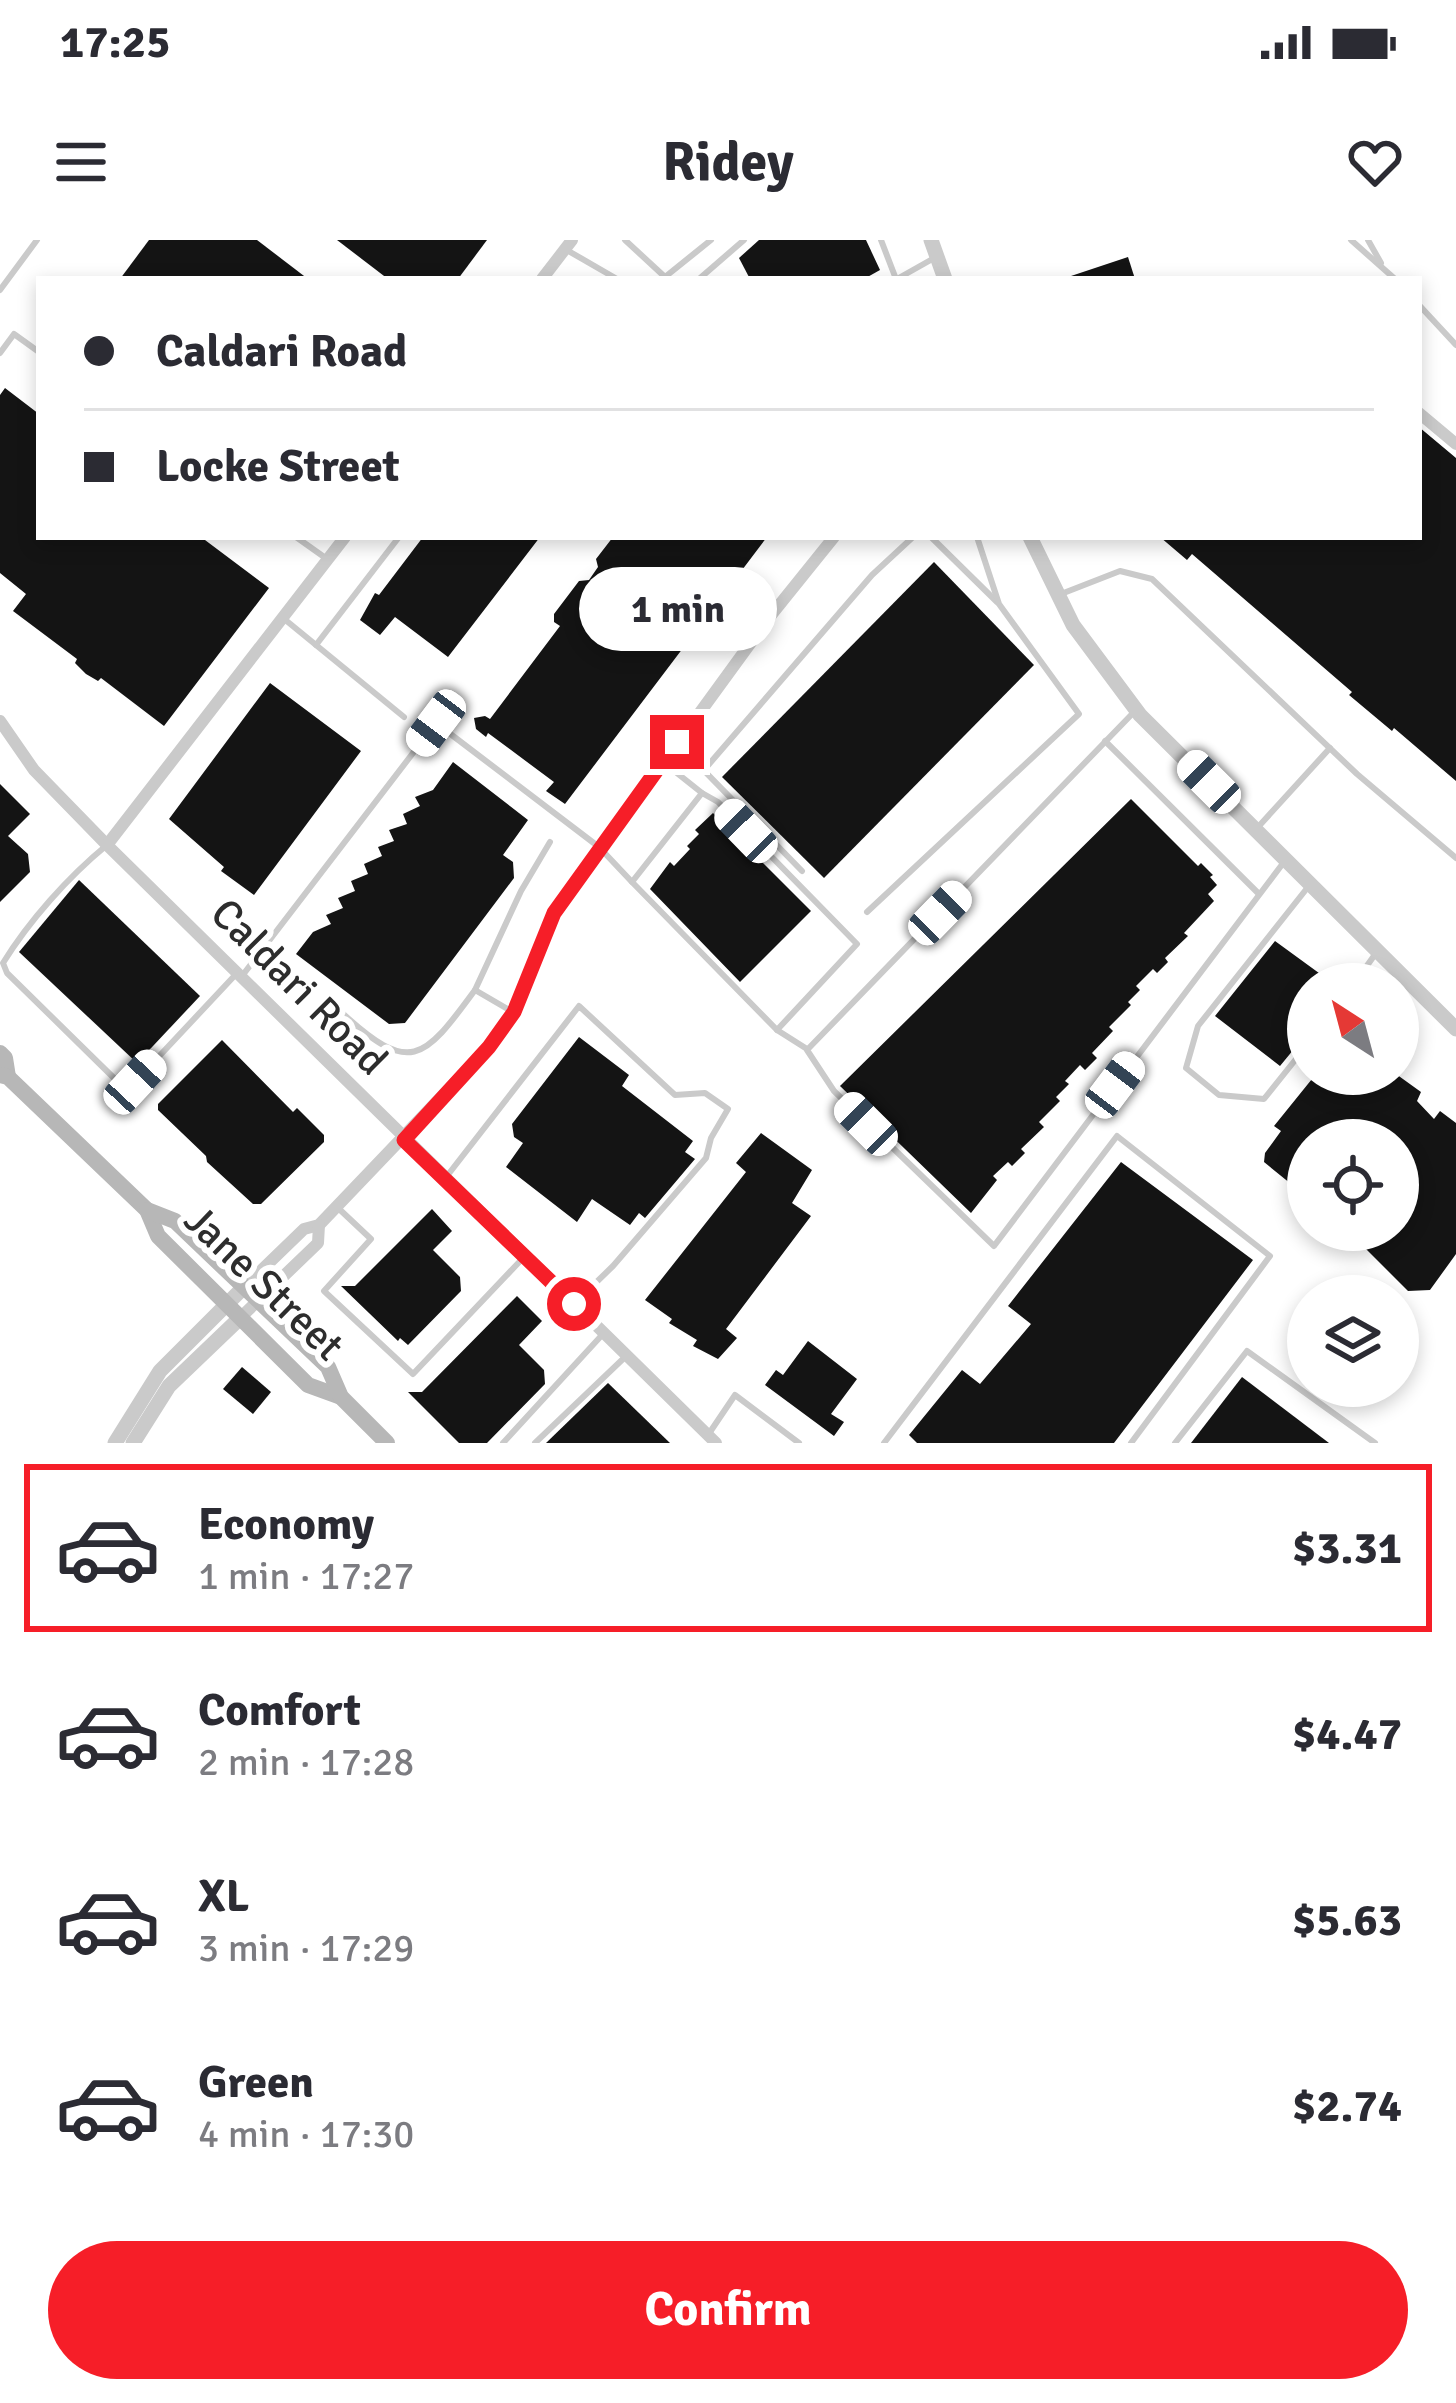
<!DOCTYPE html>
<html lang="en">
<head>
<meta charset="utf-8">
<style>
	:root { --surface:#fff; --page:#f7f7f7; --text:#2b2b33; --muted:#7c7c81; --line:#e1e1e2; --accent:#f61e28 }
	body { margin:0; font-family:Signika,sans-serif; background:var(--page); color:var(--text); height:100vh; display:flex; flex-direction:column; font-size:45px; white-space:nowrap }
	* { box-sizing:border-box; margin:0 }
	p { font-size:39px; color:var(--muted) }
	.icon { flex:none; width:66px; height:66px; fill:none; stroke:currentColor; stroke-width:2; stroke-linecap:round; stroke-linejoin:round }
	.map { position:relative; height:1203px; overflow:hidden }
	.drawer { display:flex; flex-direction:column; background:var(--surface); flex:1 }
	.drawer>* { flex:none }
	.hud { position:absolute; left:36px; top:36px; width:1386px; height:264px; border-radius:0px; box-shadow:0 6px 18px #0003; display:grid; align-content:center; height:264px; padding:0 48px; background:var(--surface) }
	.needle { width:78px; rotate:324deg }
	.controls { position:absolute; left:1287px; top:723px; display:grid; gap:24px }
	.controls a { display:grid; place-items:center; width:132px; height:132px; border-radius:50%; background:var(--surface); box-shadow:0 6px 18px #0003; font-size:60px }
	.end { position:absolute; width:54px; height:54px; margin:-27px; border:15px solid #f61e28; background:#fff; box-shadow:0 0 0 6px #fff }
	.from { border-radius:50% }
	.bubble { position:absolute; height:84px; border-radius:42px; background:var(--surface); box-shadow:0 6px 18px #0003; font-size:39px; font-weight:800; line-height:84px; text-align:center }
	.car { position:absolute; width:36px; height:72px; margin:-36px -18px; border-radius:15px; box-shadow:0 0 9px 3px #0007; background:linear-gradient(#fff 24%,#345 0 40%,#fff 0 76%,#345 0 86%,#fff 0) }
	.hud b { display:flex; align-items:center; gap:42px; height:114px; font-size:45px }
	.hud b+b { border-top:3px solid var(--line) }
	.hud i { width:30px; height:30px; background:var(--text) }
	ul { padding:21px 0 0; list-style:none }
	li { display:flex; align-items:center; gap:36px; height:168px; margin:0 24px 18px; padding:0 24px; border:6px solid transparent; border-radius:0px }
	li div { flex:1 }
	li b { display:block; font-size:45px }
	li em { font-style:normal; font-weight:800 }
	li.selected { border-color:var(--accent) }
	li>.icon { width:108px; height:108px; stroke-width:1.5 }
	.cta { display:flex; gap:24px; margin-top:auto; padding:24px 48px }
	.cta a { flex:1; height:138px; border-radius:72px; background:var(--accent); color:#fff; font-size:48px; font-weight:800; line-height:138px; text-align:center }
	.status { display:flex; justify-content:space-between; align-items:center; height:84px; padding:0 60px; background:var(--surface); direction:ltr }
	.status svg { height:33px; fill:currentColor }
	header { display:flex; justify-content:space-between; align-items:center; height:156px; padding:0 48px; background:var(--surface); font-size:54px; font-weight:800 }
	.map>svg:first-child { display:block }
	.building { fill:#141414 }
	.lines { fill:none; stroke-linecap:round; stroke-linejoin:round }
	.service { stroke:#cacaca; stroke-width:6 }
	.minor { stroke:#cacaca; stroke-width:12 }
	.tertiary { stroke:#cacaca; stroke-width:15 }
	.secondary { stroke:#b7b7b7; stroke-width:16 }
	.route { stroke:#f61e28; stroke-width:15 }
	.labels { text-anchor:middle; stroke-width:12; stroke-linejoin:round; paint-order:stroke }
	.street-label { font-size:42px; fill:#2d2d2d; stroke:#fff }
</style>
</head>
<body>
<div class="status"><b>17:25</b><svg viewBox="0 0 49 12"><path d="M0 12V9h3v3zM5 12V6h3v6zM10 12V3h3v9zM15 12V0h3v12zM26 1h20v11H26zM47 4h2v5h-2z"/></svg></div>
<header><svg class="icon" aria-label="menu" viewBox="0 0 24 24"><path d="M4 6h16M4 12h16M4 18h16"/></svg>Ridey<svg class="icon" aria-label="heart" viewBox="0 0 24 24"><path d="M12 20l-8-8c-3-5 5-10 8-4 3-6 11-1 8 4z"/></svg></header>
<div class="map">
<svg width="1456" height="1203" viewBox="0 0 1456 1203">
	<rect width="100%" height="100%" fill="#fff"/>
	<g class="building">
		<polygon points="149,0 257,0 308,39 120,39"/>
		<polygon points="337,0 487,0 458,39 388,39"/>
		<polygon points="759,0 866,0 880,30 864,39 750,39 739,18"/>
		<polygon points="1128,17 1135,39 1068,39 1068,37"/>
		<polygon points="5,148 39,174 39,297 201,297 269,348 164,486 101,438 98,441 86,434 75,423 77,419 13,371 26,354 0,333 0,155"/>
		<polygon points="1419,187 1456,218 1456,541 1394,488 1392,491 1349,455 1352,452 1192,314 1187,320 1160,297 1419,297"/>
		<polygon points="423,297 540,297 448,417 395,377 380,395 360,380 375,353 379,355"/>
		<polygon points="613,297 767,297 565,564 546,551 554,542 488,493 486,497 476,489 474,478 485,476 490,479 560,386 554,382 554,374 579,341 589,340 598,327 596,319"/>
		<polygon points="934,322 1034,425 824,638 722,537"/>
		<polygon points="270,443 361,511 254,655 221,631 224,627 169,579"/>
		<polygon points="453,522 528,580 503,615 513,622 514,638 405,783 389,784 296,714 313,692 331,684 326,675 343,668 338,658 355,651 351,641 368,634 364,624 382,616 378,607 394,601 389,590 407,584 403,574 420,566 415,557 433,550"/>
		<polygon points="0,544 30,574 8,596 28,614 30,632 0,662"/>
		<polygon points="1131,559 1198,626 1201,623 1213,635 1210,637 1217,645 1208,654 1214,661 1184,693 1188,696 1165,718 1168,722 1157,733 1153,729 1136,746 1140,750 1128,762 1131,765 1109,787 1113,791 1092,813 1097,818 1085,830 1080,825 1065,841 1069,844 1056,857 1060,861 1039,882 1044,887 1021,909 1025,913 1012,926 1008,922 993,936 997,940 971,973 840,846"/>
		<polygon points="713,573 811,671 740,742 650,649 670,622 674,626 690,609 687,606 699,594 695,590"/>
		<polygon points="79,640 200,756 137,823 19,712"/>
		<polygon points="1275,701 1334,744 1308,744 1308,792 1280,826 1215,776"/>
		<polygon points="579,797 629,835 622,846 693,901 685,912 695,919 645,978 639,973 630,985 592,959 577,982 506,927 523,903 514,897 512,884"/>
		<polygon points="222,800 293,872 297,868 324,895 324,902 261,964 253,964 207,922 206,916 158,870 158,864"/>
		<polygon points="1316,834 1396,834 1421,852 1417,861 1434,879 1440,871 1456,883 1456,1014 1430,1050 1408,1051 1357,1000 1364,990 1398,990 1398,900 1308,900 1308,935 1296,948 1264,922 1265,913 1281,891 1274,886"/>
		<polygon points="761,893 812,930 792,963 811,976 726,1089 737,1098 718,1119 693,1106 697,1100 669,1083 672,1079 645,1060 746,932 736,923"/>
		<polygon points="1121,922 1253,1020 1114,1203 917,1203 909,1195 962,1130 980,1144 1031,1084 1008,1066"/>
		<polygon points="432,969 452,991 433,1010 460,1037 461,1051 408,1105 400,1098 398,1101 341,1046 355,1046"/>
		<polygon points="517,1056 542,1081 519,1105 544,1130 545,1144 487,1203 459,1203 408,1152 422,1152"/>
		<polygon points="808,1101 857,1139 831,1174 844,1182 834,1196 765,1145 776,1130 783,1135"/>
		<polygon points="242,1127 271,1152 253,1174 223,1149"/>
		<polygon points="1242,1137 1329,1203 1191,1203"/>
		<polygon points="608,1143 670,1203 546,1203"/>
	</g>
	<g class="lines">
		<g class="service">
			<polyline points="625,0 665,37 711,0"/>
			<polyline points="881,0 896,39"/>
			<polyline points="1351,0 1395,39"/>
			<polyline points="1368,0 1381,23"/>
			<polyline points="565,9 617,39"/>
			<polyline points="699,39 744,0"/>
			<polyline points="897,39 936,17"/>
			<polyline points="0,50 37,0"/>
			<polyline points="1419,65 1456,105"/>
			<polyline points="0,113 14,94 39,112"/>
			<polyline points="296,297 327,319"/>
			<polyline points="931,297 997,362"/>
			<polyline points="1061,354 1120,331 1152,339 1357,534 1456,618"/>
			<polyline points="283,378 404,477"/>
			<polyline points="316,405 399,297"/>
			<polyline points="1134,472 807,810 834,851 994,1006 1284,622"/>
			<polyline points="1105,501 1258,653"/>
			<polyline points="679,505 802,631"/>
			<polyline points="704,530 872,335 913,297"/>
			<polyline points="702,553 718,562 857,704 777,790"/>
			<polyline points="1259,586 1330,508"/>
			<path d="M107,605C68,637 29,681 3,723L7,733L119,843L127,846L135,842L238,732"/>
			<polyline points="632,642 777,790 807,809"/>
			<polyline points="867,672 1079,474 999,364 977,297"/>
			<polyline points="242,736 436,483 599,607 632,642 702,553 663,522"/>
			<polyline points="1354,744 1376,713"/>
			<polyline points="475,750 521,651 550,602"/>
			<path d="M340,771C410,836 423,821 475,750L511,771"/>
			<polyline points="1308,804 1264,859 1219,855 1186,828 1198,786 1308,647"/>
			<polyline points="447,936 579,766 675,855 705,853 728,869 711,898 706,918 613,1026 577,1061"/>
			<polyline points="337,967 371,999 324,1051 413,1134 523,1018"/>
			<polyline points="708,1195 735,1155 799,1203"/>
			<polyline points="503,1203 602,1095"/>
			<polyline points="535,1203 624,1118"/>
			<polyline points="884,1203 1117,896 1270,1016 1131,1203"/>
			<polyline points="1175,1203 1247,1111 1375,1203"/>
		</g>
		<g class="minor">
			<polyline points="542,39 572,0"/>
			<polyline points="1419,173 1456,204"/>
			<polyline points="0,481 34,530 107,605 716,1203"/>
			<polyline points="107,605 345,297"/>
			<polyline points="244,1047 304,989 319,985 489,807 514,772 554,673 768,379 834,297"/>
			<polyline points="240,1078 318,1003 319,985"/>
		</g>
		<g class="tertiary">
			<polyline points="931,0 945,39"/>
			<polyline points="1030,297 1073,385 1140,475 1456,789"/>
			<polyline points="115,1203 160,1131 244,1047"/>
			<polyline points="133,1203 169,1146 240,1078"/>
		</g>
		<g class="secondary">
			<polyline points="0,813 5,818 8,837"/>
			<polyline points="0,835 8,837 147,970 158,996 308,1145 341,1157"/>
			<polyline points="147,970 175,981 328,1127 341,1157 387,1203"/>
		</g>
	</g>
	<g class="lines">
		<polyline class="route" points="574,1064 404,900 489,807 514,772 554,673 677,502"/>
	</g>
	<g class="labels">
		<g class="street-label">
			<text transform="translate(300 746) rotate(45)" y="15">Caldari Road</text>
			<text transform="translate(265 1042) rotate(44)" y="15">Jane Street</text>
		</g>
	</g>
</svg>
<div class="controls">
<a><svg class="needle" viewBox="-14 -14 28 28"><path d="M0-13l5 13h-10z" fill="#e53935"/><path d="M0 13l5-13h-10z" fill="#7c7c81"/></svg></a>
<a><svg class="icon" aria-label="locate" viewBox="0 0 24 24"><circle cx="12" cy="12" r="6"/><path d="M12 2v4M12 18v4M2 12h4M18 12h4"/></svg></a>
<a><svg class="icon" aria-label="layers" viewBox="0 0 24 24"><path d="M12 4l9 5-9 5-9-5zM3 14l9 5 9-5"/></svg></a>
</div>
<i class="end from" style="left:574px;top:1064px"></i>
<i class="end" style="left:677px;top:502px"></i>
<div class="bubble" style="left:579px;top:327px;width:198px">1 min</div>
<i class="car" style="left:436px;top:483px;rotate:217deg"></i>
<i class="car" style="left:1209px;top:542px;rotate:315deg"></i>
<i class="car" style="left:746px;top:591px;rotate:316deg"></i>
<i class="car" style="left:940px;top:673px;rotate:44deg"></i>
<i class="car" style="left:135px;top:842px;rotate:43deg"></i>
<i class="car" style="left:1115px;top:845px;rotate:37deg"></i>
<i class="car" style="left:866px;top:884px;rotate:315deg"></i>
<div class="hud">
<b><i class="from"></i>Caldari Road</b>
<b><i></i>Locke Street</b>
</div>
</div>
<section class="drawer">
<ul>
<li class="selected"><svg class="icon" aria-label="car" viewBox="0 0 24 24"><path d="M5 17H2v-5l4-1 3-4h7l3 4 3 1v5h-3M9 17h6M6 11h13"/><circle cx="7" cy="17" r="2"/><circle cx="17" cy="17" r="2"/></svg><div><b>Economy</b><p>1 min · 17:27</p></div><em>$3.31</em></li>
<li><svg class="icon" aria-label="car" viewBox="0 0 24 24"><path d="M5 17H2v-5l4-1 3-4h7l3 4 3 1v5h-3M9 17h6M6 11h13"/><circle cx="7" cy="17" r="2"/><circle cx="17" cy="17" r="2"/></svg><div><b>Comfort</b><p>2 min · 17:28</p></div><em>$4.47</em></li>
<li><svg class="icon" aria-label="car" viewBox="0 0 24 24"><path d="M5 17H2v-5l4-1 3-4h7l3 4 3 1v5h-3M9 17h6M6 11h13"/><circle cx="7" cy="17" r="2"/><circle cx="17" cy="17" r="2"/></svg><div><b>XL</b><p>3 min · 17:29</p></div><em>$5.63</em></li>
<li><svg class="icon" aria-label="car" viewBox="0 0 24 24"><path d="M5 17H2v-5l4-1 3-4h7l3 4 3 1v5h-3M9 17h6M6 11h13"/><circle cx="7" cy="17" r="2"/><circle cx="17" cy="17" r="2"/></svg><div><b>Green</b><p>4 min · 17:30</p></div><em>$2.74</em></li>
</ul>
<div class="cta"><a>Confirm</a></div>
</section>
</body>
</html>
